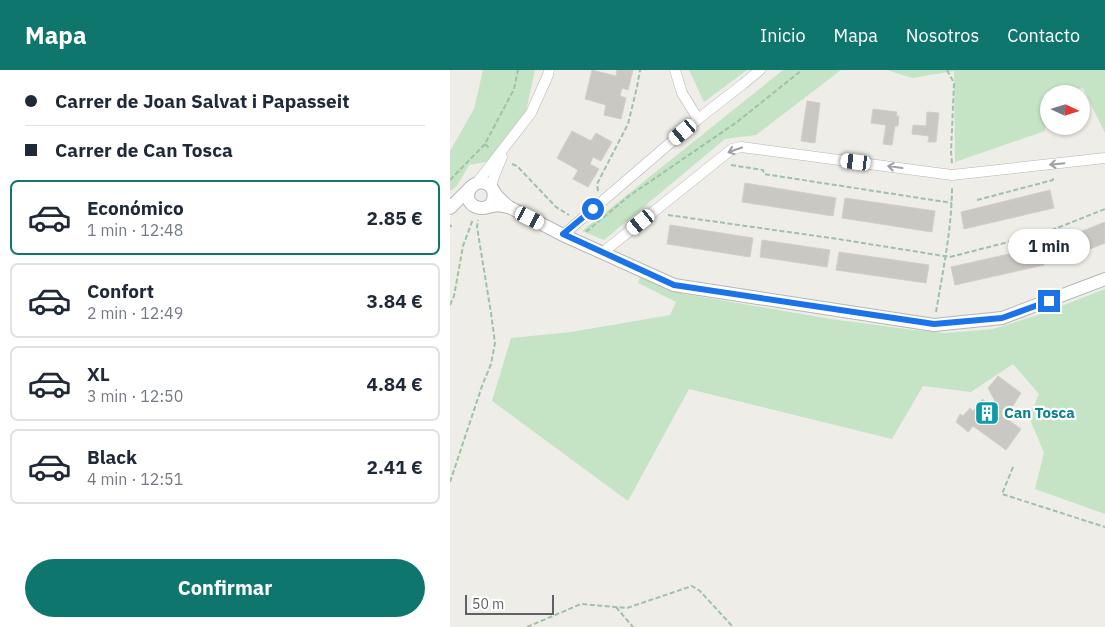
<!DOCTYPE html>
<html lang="es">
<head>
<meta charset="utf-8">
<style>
	:root { --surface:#fff; --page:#f2f2f3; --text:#1f2937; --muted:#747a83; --line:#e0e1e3; --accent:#0f766e }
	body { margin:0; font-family:"IBM Plex Sans",sans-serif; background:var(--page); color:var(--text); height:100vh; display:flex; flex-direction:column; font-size:19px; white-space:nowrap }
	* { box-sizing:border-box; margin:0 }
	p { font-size:16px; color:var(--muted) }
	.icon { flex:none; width:28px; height:28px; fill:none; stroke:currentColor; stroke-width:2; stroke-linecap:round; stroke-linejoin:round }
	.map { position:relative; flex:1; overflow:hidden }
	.sheet { display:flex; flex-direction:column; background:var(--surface); width:450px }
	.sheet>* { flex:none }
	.guide { display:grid; align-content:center; height:110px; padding:0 25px; background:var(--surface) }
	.needle { width:32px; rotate:94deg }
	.controls { position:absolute; left:590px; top:15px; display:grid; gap:10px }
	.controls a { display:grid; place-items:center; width:50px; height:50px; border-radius:50%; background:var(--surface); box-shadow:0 1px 4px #0004; font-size:25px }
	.scale { position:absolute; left:15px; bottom:12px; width:89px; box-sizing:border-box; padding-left:5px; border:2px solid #5e6165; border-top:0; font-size:14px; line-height:18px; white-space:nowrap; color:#5e6165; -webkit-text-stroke:4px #fff; paint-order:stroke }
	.end { position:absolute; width:22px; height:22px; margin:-11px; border:6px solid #1a73e8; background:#fff; box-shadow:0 0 0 2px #fff }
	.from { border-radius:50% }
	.bubble { position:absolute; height:35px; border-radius:18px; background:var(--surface); box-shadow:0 1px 4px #0004; font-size:16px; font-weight:700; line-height:35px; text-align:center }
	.car { position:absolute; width:15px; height:30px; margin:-15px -8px; border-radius:6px; box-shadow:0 0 4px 1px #0007; background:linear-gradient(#fff 24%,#345 0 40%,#fff 0 76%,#345 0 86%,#fff 0) }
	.guide b { display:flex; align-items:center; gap:18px; height:48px; font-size:19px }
	.guide b+b { border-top:1px solid var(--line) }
	.guide i { width:12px; height:12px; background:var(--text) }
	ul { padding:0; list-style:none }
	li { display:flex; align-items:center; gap:15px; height:75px; margin:0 10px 8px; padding:0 15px; border:2px solid var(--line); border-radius:8px }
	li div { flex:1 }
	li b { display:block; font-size:19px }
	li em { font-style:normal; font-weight:700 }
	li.current { border-color:var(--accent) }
	li>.icon { width:45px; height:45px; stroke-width:1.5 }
	.action { display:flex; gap:10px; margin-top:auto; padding:10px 25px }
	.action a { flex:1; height:58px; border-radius:30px; background:var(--accent); color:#fff; font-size:20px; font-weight:700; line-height:58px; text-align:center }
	header { display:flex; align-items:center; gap:30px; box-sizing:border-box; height:70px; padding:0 25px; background:var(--accent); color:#fff }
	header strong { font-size:24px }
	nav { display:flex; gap:28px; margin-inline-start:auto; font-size:18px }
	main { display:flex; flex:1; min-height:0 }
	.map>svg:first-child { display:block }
	.green { fill:#c5e4c5 }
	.building { fill:#cac8c3; stroke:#d3cfc5 }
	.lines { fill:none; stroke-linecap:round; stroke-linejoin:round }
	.minor-casing { stroke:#b4b6ba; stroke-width:11 }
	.tertiary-casing { stroke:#b4b6ba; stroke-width:14 }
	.path { stroke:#9ec2a8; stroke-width:2; stroke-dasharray:5 2.5; stroke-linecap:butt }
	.minor { stroke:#fff; stroke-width:10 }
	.tertiary { stroke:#fff; stroke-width:12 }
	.oneway { stroke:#9ea0a3 }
	.route { stroke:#1a73e8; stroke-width:6 }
	.labels { text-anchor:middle; stroke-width:4.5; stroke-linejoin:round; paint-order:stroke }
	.culture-label { font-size:15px; font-weight:bold; fill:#0d838f; stroke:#fff; text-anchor:start }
</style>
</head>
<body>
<header>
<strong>Mapa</strong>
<nav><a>Inicio</a><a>Mapa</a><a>Nosotros</a><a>Contacto</a></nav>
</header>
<main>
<section class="sheet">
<div class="guide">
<b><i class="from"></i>Carrer de Joan Salvat i Papasseit</b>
<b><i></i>Carrer de Can Tosca</b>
</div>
<ul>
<li class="current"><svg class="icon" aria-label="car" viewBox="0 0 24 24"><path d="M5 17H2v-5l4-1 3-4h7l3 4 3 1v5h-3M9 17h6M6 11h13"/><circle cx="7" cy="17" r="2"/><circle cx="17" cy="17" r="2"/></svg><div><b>Económico</b><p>1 min · 12:48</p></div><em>2.85 €</em></li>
<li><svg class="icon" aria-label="car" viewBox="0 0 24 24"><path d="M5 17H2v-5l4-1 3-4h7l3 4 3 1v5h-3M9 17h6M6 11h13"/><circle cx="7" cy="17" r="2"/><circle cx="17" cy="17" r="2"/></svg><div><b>Confort</b><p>2 min · 12:49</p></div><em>3.84 €</em></li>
<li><svg class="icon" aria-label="car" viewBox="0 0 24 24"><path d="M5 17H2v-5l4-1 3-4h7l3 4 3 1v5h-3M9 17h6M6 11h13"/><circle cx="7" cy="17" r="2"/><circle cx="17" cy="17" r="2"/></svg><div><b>XL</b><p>3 min · 12:50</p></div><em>4.84 €</em></li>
<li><svg class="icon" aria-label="car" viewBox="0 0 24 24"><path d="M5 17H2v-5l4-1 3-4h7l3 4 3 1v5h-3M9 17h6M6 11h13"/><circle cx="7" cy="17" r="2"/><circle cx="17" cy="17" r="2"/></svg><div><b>Black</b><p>4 min · 12:51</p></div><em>2.41 €</em></li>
</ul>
<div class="action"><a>Confirmar</a></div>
</section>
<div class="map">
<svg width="655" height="557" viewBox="0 0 655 557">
	<rect width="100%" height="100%" fill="#efede7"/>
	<g class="green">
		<polygon points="33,0 85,0 76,41 41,91 19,95 7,116 0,121 0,81 24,39"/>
		<polygon points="239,0 297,0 254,32"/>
		<polygon points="333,0 391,0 306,65 275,69 154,170 132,161"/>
		<polygon points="437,0 655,0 655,63 633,18 594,24 595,61 505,92 504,1 462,8"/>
		<polygon points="190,207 234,224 381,249 464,260 496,263 543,259 588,245 655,219 655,444 585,419 594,383 579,347 589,324 563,294 521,322 473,316 442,369 239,319 178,431 42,331 61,268 121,262 220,245 226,232 188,213"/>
	</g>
	<g class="building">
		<polygon points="142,0 166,6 167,0 183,0 178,20 172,18 170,26 176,28 171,49 154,45 156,35 135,29"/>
		<polygon points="357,31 370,33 365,73 351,71"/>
		<polygon points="423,39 447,42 446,46 449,46 448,56 445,56 442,75 433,74 436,55 421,53"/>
		<polygon points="477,42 489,43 486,72 478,72 479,66 462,64 463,55 476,56"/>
		<polygon points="631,49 635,55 623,63 619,59 604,60 603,56 631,56"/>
		<polygon points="122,61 141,71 146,63 162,72 151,91 143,87 140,94 149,99 138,117 123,109 128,100 107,88"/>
		<polygon points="295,113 386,128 383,146 292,132"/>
		<polygon points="600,120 604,138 514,159 511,142"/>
		<polygon points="395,128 485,141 482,162 392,148"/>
		<polygon points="655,152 655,173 607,192 600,174"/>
		<polygon points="220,155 303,168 300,187 217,174"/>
		<polygon points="312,170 380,180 377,197 310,187"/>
		<polygon points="590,177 594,195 505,215 501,197"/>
		<polygon points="389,182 479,195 476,213 386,200"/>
		<polygon points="548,306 571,323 559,342 557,349 571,359 556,380 523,356 518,362 506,352 510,344 513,346 520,338 523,341 533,329 541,337 545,331 538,318"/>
	</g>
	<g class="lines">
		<defs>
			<g id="minor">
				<polyline points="225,0 232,23 248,49"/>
				<polyline points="26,114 81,43 98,5 99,0"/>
				<polyline points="41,117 44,106 52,87"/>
				<polyline points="113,165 248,49 293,14 310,0"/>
				<polyline points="152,183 282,79 291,77 502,105 655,88"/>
			</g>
			<g id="tertiary">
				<path d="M43,120C49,148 9,140 20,119C24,112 34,110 40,116C43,119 45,123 47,126C51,130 55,134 59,137"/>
				<polyline points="37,137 48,135 59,137 113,165 224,215 484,255 552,248 655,209"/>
				<polyline points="0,138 21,117"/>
			</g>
		</defs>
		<use href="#minor" class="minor-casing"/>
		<use href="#tertiary" class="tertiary-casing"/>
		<g class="path">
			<polyline points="497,0 504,13 501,82 502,94"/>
			<polyline points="35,74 39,78"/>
			<polyline points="62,94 67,96 106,137 119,145"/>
			<polyline points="281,95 313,100 314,104 502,133"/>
			<polyline points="0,110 35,74 64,19 68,0"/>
			<polyline points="148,121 147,114 178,54 187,17 190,0"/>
			<polyline points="527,130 603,110 603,106"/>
			<polyline points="218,145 388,169 500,187 597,162 655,139"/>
			<polyline points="0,155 1,156 0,157"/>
			<polyline points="136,160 137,161 179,126 287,52 352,0"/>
			<polyline points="0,235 4,226 13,176 23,149"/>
			<path d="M486,242C493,200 502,158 502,116"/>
			<polyline points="563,397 552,424 655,457"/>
			<polyline points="0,412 32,316 41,294 45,273 41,243 27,157 28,150"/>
			<polyline points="166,537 183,557"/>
			<polyline points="77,557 131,534 177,538 242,516 250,521 283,557"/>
		</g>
		<use href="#minor" class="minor"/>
		<use href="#tertiary" class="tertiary"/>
	</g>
	<defs><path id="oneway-shaft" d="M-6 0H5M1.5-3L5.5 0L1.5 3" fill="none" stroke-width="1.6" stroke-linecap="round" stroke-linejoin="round" transform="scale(1.25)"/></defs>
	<g class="oneway">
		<use href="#oneway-shaft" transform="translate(285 80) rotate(161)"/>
		<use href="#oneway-shaft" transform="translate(607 94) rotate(174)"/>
		<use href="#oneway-shaft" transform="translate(445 97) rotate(-172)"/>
	</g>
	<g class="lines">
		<polyline class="route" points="143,139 113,164 224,215 484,254 552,248 599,231"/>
	</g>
	<defs>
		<symbol id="building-square" viewBox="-11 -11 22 22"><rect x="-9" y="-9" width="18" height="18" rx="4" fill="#0f9aa8" stroke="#fff"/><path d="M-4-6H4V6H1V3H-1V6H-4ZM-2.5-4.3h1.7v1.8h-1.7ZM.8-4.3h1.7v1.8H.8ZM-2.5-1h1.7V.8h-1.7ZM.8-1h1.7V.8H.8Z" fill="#fff"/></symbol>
	</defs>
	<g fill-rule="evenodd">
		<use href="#building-square" x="523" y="329" width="28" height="28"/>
	</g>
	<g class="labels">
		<g class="culture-label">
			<text x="554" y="348">Can Tosca</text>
		</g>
	</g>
</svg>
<div class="controls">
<a><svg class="needle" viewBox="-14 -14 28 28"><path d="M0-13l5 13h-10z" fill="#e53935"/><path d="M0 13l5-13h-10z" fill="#747a83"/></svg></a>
</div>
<div class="scale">50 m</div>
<i class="end from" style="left:143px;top:139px"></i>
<i class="end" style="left:599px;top:231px"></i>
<div class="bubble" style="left:558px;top:159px;width:82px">1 min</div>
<i class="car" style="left:233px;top:62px;rotate:230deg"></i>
<i class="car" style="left:406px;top:92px;rotate:277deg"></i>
<i class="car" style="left:80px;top:148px;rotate:117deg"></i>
<i class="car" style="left:191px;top:152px;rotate:231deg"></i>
</div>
</main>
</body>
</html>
